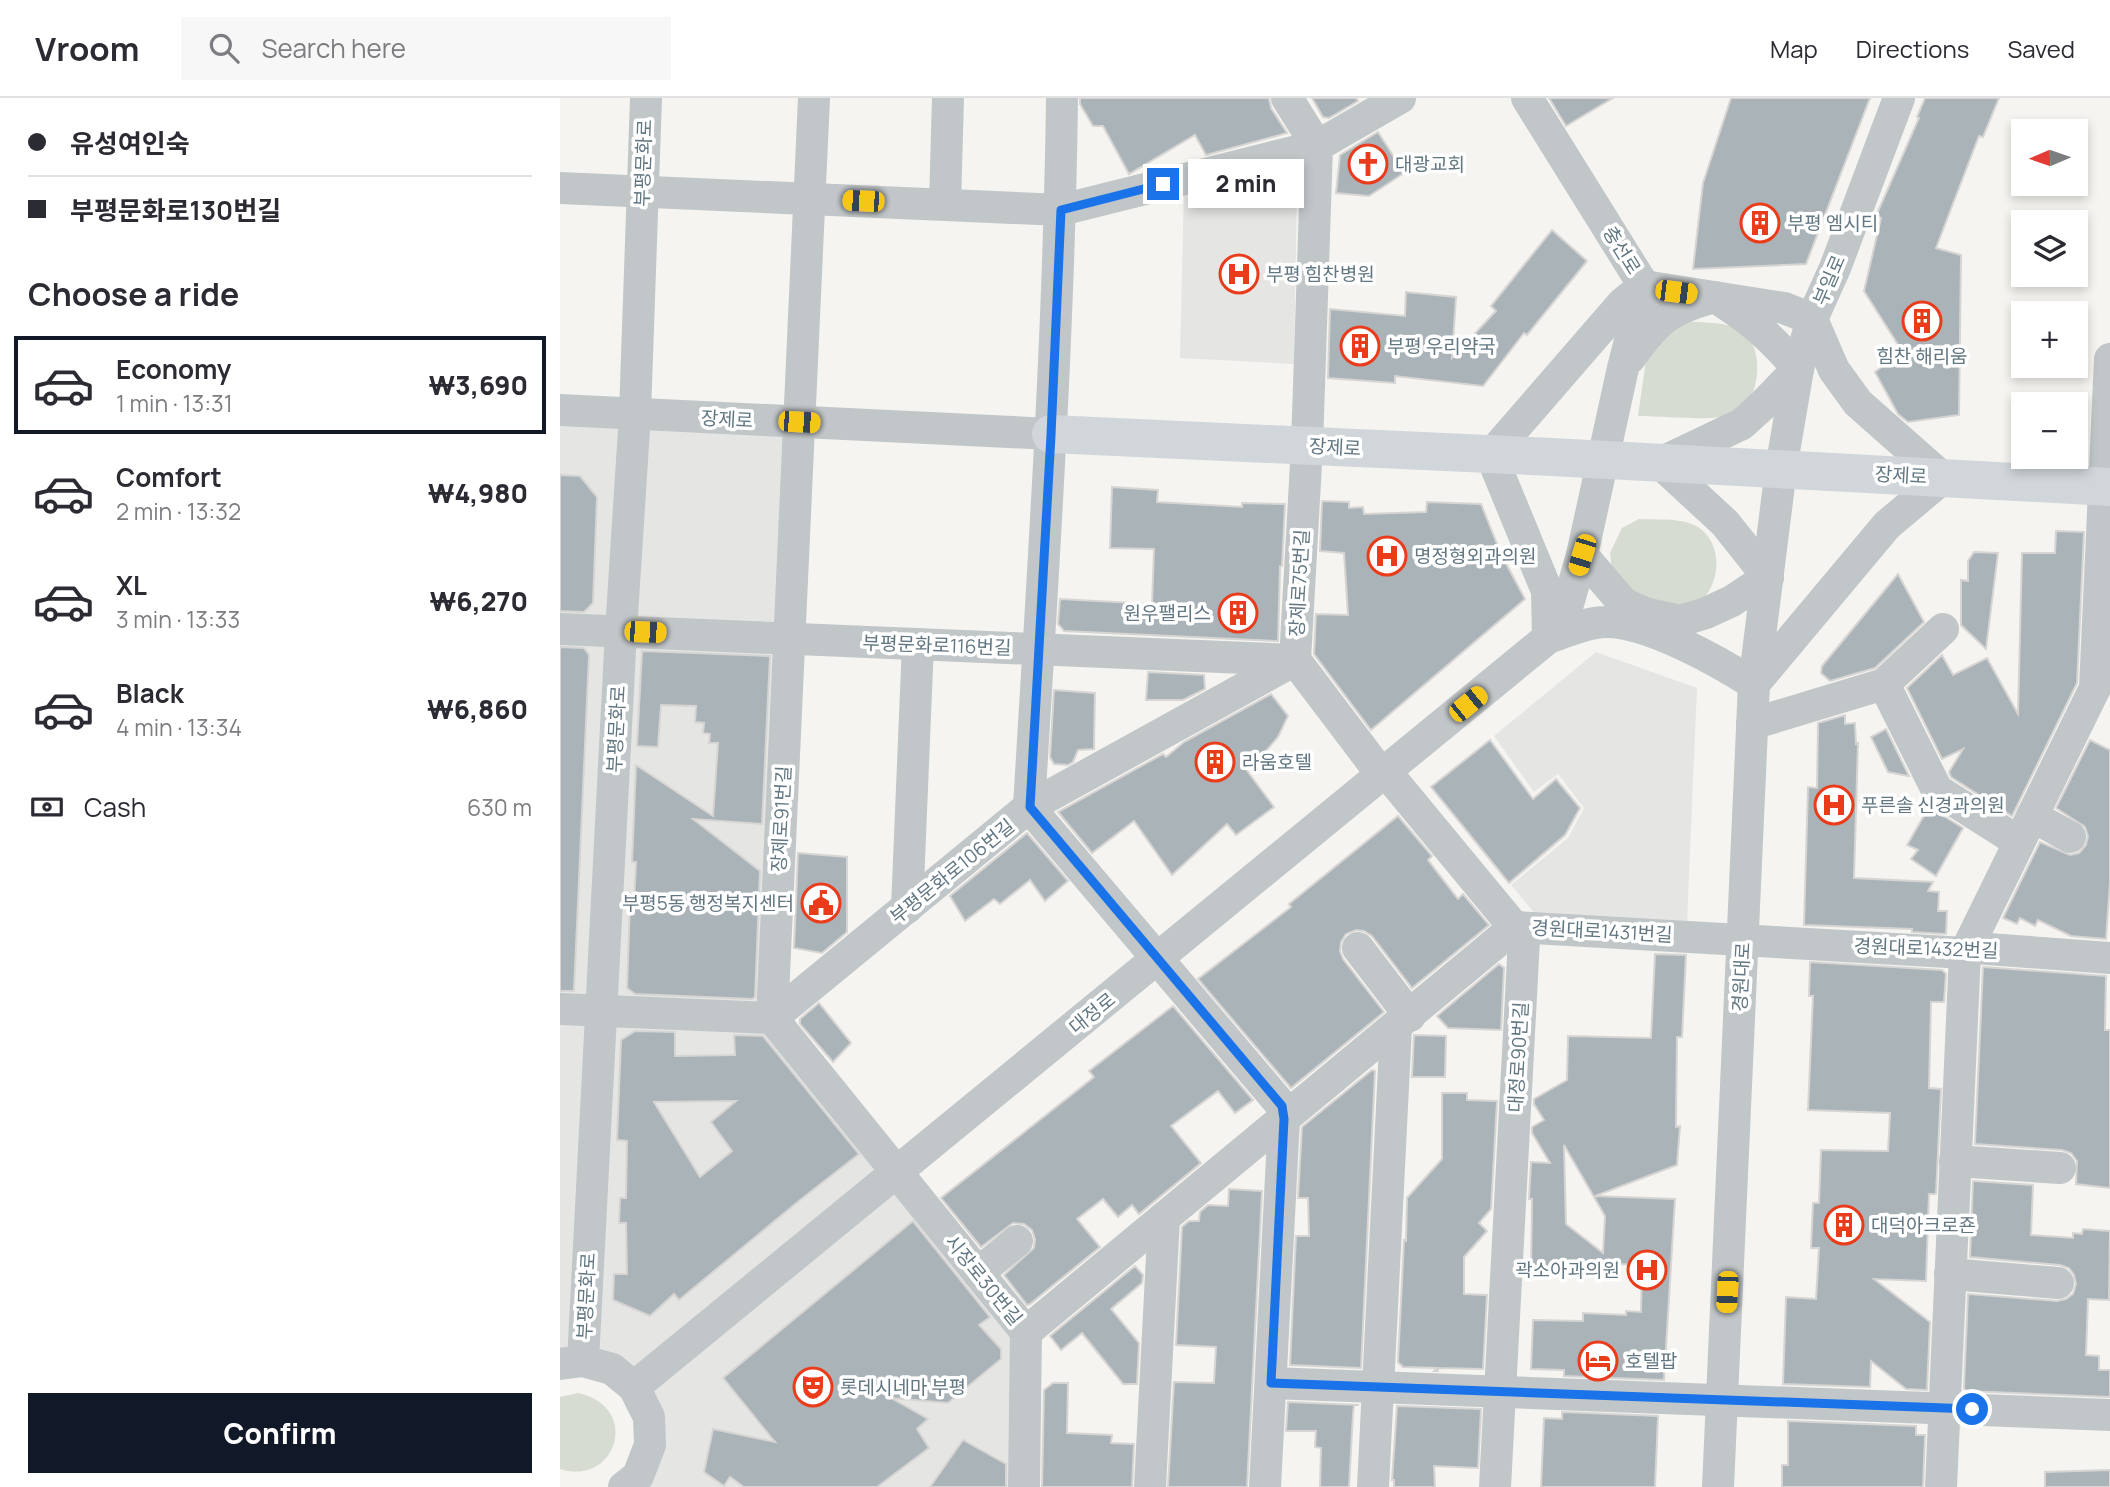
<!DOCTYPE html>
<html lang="en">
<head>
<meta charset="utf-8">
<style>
	:root { --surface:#fff; --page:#f7f7f7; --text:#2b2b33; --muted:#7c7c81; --line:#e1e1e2; --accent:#111827 }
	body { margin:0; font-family:Manrope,"Noto Sans KR",sans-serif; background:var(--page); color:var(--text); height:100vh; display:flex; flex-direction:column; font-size:26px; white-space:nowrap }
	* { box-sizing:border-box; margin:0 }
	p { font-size:23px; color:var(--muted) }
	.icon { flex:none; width:38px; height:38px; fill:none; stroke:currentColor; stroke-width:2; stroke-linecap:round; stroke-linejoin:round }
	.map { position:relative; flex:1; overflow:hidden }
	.drawer { display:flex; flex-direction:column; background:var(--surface); width:560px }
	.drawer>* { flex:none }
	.top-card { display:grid; align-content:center; height:154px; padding:0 28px; background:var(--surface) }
	.needle { width:46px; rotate:268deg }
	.controls { position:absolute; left:1451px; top:21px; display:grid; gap:14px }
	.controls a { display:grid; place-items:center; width:77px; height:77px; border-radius:0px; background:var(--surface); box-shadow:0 4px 10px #0003; font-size:35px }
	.end { position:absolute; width:32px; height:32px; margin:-16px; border:9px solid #1a73e8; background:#fff; box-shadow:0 0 0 4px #fff }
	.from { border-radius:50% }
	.bubble { position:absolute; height:49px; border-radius:0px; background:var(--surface); box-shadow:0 4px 10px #0003; font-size:23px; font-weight:800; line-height:49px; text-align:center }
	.car { position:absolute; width:21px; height:42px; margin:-21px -10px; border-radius:9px; box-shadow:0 0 5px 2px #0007; background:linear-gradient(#f5c518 24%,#345 0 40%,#f5c518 0 76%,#345 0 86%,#f5c518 0) }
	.top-card b { display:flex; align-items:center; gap:24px; height:66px; font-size:26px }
	.top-card b+b { border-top:2px solid var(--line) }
	.top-card i { width:18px; height:18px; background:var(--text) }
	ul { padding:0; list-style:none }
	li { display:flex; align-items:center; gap:21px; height:98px; margin:0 14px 10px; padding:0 14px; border:4px solid transparent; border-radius:0px }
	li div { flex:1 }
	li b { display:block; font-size:26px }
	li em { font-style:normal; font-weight:800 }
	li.on { border-color:var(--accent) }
	li>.icon { width:63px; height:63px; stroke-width:1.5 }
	h2 { padding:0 28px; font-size:32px; line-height:84px }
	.pay { display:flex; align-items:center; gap:18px; height:77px; padding:0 28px; font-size:26px }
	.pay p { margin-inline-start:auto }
	.action { display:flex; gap:14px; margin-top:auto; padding:14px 28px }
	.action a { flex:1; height:80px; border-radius:0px; background:var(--accent); color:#fff; font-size:28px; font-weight:800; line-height:80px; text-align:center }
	header { display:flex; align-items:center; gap:42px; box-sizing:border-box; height:98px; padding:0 35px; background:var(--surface); border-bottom:2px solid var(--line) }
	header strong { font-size:33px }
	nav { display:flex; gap:38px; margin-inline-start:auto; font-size:24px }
	.search { width:490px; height:63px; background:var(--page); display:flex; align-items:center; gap:18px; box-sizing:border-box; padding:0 24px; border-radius:0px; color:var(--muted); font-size:26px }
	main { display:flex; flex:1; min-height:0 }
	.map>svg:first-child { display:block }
	.built { fill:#e5e6e4 }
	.green { fill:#d6dcd1 }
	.building { fill:#aab3b7; stroke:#d6d5d3; stroke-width:2; fill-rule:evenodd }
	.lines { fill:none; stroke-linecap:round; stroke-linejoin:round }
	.minor { stroke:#c1c6c8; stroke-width:32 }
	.major { stroke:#d0d6da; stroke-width:38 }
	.route { stroke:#1a73e8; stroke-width:9 }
	.labels { text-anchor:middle; stroke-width:7; stroke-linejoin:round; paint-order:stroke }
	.street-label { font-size:19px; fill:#627782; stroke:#fff }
	.poi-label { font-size:19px; fill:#627782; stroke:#fff; text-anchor:start }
</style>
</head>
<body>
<header>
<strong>Vroom</strong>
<div class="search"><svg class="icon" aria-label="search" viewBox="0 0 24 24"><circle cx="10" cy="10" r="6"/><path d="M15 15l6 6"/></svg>Search here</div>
<nav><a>Map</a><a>Directions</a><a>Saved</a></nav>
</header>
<main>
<section class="drawer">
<div class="top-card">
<b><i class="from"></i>유성여인숙</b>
<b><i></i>부평문화로130번길</b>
</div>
<h2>Choose a ride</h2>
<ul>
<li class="on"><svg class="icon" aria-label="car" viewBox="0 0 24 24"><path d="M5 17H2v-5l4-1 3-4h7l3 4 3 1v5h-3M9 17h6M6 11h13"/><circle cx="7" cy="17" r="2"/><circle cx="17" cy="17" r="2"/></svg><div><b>Economy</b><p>1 min · 13:31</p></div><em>₩3,690</em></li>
<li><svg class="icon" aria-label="car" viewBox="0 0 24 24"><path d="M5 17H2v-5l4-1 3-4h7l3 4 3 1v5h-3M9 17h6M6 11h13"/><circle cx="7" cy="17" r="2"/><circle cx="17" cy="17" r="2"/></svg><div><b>Comfort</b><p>2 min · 13:32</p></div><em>₩4,980</em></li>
<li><svg class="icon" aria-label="car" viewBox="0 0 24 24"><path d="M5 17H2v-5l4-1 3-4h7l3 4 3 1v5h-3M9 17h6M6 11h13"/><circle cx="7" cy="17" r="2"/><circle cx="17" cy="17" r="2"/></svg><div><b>XL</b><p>3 min · 13:33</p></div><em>₩6,270</em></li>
<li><svg class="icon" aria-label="car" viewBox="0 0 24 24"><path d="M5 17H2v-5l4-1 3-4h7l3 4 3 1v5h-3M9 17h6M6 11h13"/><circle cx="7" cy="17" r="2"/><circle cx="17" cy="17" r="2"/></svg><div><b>Black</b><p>4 min · 13:34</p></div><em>₩6,860</em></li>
</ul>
<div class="pay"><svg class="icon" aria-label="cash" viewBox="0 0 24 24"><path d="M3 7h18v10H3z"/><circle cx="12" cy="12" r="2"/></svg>Cash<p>630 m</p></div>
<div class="action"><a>Confirm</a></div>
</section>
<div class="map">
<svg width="1550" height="1389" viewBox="0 0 1550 1389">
	<rect width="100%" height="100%" fill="#f5f4f0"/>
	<g class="built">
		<polygon points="624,88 737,93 734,266 620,260"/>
		<polygon points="0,312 239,324 212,920 466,1234 464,1389 64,1389 78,1377 74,1289 0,1266"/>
		<polygon points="1036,554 1137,590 1127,825 976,817 951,787 1008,740 1024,710 998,676 974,694 934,638"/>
	</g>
	<g class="green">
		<path d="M1124,223C1141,225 1167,223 1182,233C1200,246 1200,276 1193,294C1189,306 1176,314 1165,318C1151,323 1096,318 1078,318L1088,248Z"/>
		<path d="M1079,421C1094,422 1114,420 1129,425C1155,433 1163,465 1151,489C1147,498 1140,503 1132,509L1077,501L1052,474L1050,455L1062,430Z"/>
		<path d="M18,1295C82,1309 56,1389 0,1371V1299Z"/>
	</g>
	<g class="building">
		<polygon points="520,0 709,0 711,10 727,35 646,57 635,37 569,76 543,28 533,28 520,6"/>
		<polygon points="752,0 796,0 798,3 769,20 763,19"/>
		<polygon points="989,0 1053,0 1006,28"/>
		<polygon points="1171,0 1310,0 1246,166 1133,171 1143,85"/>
		<polygon points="1365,0 1439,0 1423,39 1419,38 1376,150 1401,157 1399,317 1348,324 1338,316 1315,274 1342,253 1304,193 1321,120 1316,118 1359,20 1357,19"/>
		<polygon points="818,34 844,75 809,98 776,95 780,57"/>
		<polygon points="992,132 1027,163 967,237 964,235 923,288 835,278 835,285 768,280 770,211 845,218 846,194 896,199 892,260 936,213 931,208"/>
		<polygon points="0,377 20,378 37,399 33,505 24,514 0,513"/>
		<polygon points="552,389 598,392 597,404 682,409 682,405 725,406 722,468 720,468 718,543 504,533 498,526 500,501 592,506 594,451 550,450"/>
		<polygon points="762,403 789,404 789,410 803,409 804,416 866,414 867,404 921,406 942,458 965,501 811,632 754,556 756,516 788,517 784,455 760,453"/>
		<polygon points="1496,433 1524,434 1517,585 1452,718 1391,679 1389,674 1403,651 1382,661 1347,590 1382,557 1393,577 1427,560 1458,616 1462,455 1495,455"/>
		<polygon points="1414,454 1438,455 1426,551 1401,527 1401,482 1408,483 1408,463"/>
		<polygon points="1338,476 1364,524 1315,570 1270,583 1261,575 1262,568"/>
		<polygon points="0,549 24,550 29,557 14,893 0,893"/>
		<polygon points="82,553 210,558 202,726 133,721 200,773 195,899 192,901 75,896 67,890 70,804 74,804 76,764 72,764 76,667 153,718 158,645 149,645 150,636 143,635 144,625 135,624 136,608 101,607 98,649 77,648"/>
		<polygon points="588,574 644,577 645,591 623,602 586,602"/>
		<polygon points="494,592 535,595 534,651 518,652 513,664 508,667 494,666 490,659"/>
		<polygon points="711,596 728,618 718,639 706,653 685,670 714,709 676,737 667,726 612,777 574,723 532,755 498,714 603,656 606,659 624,644"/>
		<polygon points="1285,617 1285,626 1295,625 1296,646 1298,645 1294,780 1373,784 1368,793 1379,794 1378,813 1387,813 1386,836 1352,834 1352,831 1244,827 1248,689 1257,690 1258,625"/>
		<polygon points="1326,631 1349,678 1348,678 1328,674 1311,639"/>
		<polygon points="930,642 973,701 996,681 1020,710 1005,737 949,785 871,689"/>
		<polygon points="1530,642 1550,652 1550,784 1546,841 1511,838 1478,822 1475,828 1460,820 1457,826 1443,820 1480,744 1510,757 1519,755 1526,747 1528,738 1525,729 1496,710"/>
		<polygon points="1369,709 1403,730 1376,778 1351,761 1358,752 1347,747"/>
		<polygon points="838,718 872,758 868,762 898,801 903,796 929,827 852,890 812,838 804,833 796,832 786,836 781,844 780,853 783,861 824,914 731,990 638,881 731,809 729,806"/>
		<polygon points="467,735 508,783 485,803 470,782 440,806 434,801 405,823 390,798"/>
		<polygon points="238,755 287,759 287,834 262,855 234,850"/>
		<path d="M1095,856L1126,857L1122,939H1117L1116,1029L1120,1028L1117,1067L1035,1098L1115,1101L1104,1282L1004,1278V1272L971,1271L973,1222L1023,1223V1215L1066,1217V1213L1081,1214L1082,1167L1004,1164V1169L971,1171L972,1101H969L971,1064L990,1065L972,1035V1029L984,1022L974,1006V1001L1007,982L1008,938L1091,940ZM1004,1047L1045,1118L1043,1155L1006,1126Z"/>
		<polygon points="1250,864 1382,872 1386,876 1384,904 1371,904 1369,990 1381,991 1376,1096 1369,1096 1366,1183 1314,1181 1370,1224 1367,1292 1346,1291 1311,1263 1310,1289 1223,1286 1226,1199 1256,1201 1259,1150 1251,1150 1253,1105 1259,1105 1261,1052 1328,1053 1330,1015 1248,1012 1253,898 1249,898"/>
		<polygon points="939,866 944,870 941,932 888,930 877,918"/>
		<polygon points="1423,869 1546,878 1545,932 1550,932 1550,1090 1516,1086 1517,1063 1511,1055 1502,1052 1415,1046"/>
		<polygon points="259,905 291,945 273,964 240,926 240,921"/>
		<polygon points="613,908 693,1002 675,1015 658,993 611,1028 641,1065 579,1116 572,1107 558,1119 543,1101 517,1121 540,1149 470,1206 467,1207 444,1177 474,1150 475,1141 472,1132 464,1126 453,1125 421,1149 381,1100 534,979 529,973"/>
		<path d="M75,933L115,934V958L175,957L174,937L203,938L299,1056L240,1102L119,1202L114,1196L90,1218L53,1202L54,1176H67L66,1125H59L60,1100H66L67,1043L57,1042L61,942ZM176,1003L151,1024L172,1053L140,1079L94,1004Z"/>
		<polygon points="854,937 886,938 885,979 852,979"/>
		<polygon points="812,972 815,973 801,1270 730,1267 736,1138 749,1138 748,1100 738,1100 742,1029"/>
		<polygon points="882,995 907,995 907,1002 937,1003 931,1111 919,1125 927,1133 904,1159 904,1196 927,1197 923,1271 878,1270 878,1273 874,1273 877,1270 843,1269 838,1264 844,1142 846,1143 847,1100 882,1061"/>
		<polygon points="1413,1083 1473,1087 1471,1137 1513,1140 1513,1135 1522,1136 1523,1131 1550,1133 1549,1202 1528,1201 1526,1257 1539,1258 1539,1272 1550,1272 1550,1299 1406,1293 1404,1290 1408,1196 1497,1203 1506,1201 1513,1196 1516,1186 1514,1177 1509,1170 1500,1167 1410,1159"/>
		<polygon points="669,1091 702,1093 687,1389 608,1389 614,1284 654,1285 656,1249 616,1247 622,1129 629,1123 639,1123 640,1114 648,1107 668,1108"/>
		<polygon points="353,1123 430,1219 419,1227 441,1251 441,1261 388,1305 331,1300 368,1321 357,1331 369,1350 317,1389 184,1389 170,1379 164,1388 144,1374 153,1331 215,1344 163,1280"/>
		<polygon points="575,1168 583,1177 582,1185 551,1211 579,1245 577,1286 563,1286 522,1235 501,1252 490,1238"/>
		<polygon points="493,1285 508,1285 507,1335 552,1337 551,1345 574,1346 572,1389 482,1389 484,1292"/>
		<polygon points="728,1304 799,1307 794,1307 793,1316 789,1389 760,1389 761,1350 755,1349 756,1333 726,1333"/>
		<polygon points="837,1308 921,1311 918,1370 874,1368 875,1389 834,1389 834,1382 832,1382"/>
		<polygon points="1002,1314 1098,1318 1095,1389 981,1389 984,1320 1002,1321"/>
		<polygon points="1228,1323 1356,1328 1356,1337 1365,1337 1363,1389 1222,1389 1222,1367 1228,1367"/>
		<polygon points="403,1342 446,1366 446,1389 370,1389"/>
		<polygon points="1550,1372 1550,1389 1485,1389 1485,1374"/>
	</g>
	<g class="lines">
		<g class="minor">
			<polyline points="254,0 212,920 466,1234 464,1389"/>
			<path d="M502,0C499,237 483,473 469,709L722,1008L724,1021L705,1389"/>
			<polyline points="727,0 757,48 747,348 735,562 822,677"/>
			<polyline points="0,90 501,112 757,48 840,0"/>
			<polyline points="385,106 388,0"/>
			<path d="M1070,260C1097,222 1109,211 1155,199C1190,221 1211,239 1238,271"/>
			<polyline points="0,312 491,336"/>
			<polyline points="1022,457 1064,506 1088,516 1120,523 1146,515 1172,503 1208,479"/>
			<polyline points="1208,479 1165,425 1100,365 1182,326 1204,306 1238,271"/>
			<polyline points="0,531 733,562"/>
			<polyline points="988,539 987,493 931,357 1062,206 1084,188 1224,210 1252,221 1274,272 1298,305 1383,380 1327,427 1194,586"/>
			<path d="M988,540C1006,534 1027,524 1045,524C1087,523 1158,563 1194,586"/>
			<polyline points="1324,586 1377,692 1459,744"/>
			<polyline points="1192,626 1324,586 1383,531"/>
			<polyline points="826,674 964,841 935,1389"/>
			<polyline points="1472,718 1510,739"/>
			<polyline points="347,810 358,546"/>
			<polyline points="798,850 850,918"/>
			<polyline points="0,911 212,920 469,709 735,562"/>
			<polyline points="1395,1063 1500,1070"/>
			<polyline points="418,1175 457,1143"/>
			<polyline points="1390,1176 1498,1185"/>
			<polyline points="466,1234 955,829 1405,855 1414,850 1550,860"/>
			<polyline points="23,1263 61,533 75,316 86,0"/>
			<polyline points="0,1266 23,1263 52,1271 74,1289 89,1319 90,1347 78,1378 64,1389"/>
			<polyline points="711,1285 1550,1317"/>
			<polyline points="74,1289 988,540 1006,513 1022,457 1063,270 1084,188 967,0"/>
			<polyline points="590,1389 604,1120"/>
			<polyline points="813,1389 836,929"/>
			<polyline points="1158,1389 1194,586 1221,371 1238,271 1252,221 1275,170 1339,0"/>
			<polyline points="1381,1389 1405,855 1535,590 1550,261"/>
		</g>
		<polyline class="major" points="491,336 992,359 1550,389"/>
	</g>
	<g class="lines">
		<polyline class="route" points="603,86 501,112 491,337 470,709 722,1008 724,1021 711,1285 1412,1311"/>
	</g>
	<defs>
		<symbol id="church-ring" viewBox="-11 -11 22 22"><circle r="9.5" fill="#fff" stroke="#ea3b1b" stroke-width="1.5"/><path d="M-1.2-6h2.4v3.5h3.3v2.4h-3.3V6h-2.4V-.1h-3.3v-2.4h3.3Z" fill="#ea3b1b"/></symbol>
		<symbol id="building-ring" viewBox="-11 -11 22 22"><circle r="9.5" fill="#fff" stroke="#ea3b1b" stroke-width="1.5"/><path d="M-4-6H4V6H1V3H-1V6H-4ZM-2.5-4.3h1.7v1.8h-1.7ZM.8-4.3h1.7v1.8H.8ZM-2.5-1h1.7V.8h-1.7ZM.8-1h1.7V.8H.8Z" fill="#ea3b1b"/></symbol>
		<symbol id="hospital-ring" viewBox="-11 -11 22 22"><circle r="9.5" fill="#fff" stroke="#ea3b1b" stroke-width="1.5"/><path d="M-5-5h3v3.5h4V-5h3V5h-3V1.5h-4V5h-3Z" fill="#ea3b1b"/></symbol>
		<symbol id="civic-ring" viewBox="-11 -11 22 22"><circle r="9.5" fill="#fff" stroke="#ea3b1b" stroke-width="1.5"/><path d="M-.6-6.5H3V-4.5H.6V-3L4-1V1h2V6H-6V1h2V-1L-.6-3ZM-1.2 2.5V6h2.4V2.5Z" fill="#ea3b1b"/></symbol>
		<symbol id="hotel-ring" viewBox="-11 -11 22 22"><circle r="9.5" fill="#fff" stroke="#ea3b1b" stroke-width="1.5"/><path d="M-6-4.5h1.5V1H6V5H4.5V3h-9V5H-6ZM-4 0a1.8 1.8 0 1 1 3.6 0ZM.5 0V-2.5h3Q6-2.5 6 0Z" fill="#ea3b1b"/></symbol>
		<symbol id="theatre-ring" viewBox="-11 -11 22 22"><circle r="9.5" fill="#fff" stroke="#ea3b1b" stroke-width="1.5"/><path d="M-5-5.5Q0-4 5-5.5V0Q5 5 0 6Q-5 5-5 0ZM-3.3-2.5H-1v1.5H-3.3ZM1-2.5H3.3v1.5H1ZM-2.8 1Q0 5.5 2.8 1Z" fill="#ea3b1b"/></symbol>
	</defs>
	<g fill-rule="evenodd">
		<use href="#church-ring" x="786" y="44" width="44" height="44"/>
		<use href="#building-ring" x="1178" y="103" width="44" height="44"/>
		<use href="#hospital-ring" x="657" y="154" width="44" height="44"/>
		<use href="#building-ring" x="1340" y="201" width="44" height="44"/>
		<use href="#building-ring" x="778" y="226" width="44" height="44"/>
		<use href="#hospital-ring" x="805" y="436" width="44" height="44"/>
		<use href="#building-ring" x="656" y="493" width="44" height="44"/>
		<use href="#building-ring" x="633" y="642" width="44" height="44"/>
		<use href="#hospital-ring" x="1252" y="685" width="44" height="44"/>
		<use href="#civic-ring" x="239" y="783" width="44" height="44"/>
		<use href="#building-ring" x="1262" y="1105" width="44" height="44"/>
		<use href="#hospital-ring" x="1065" y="1150" width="44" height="44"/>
		<use href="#hotel-ring" x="1016" y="1241" width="44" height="44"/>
		<use href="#theatre-ring" x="231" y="1267" width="44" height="44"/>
	</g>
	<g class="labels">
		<g class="street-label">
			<text transform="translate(83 65) rotate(-88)" y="7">부평문화로</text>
			<text transform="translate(1062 152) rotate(58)" y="7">충선로</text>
			<text transform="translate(1269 182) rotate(-67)" y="7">부일로</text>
			<text transform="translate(167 321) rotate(3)" y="7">장제로</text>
			<text transform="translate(775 349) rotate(3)" y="7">장제로</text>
			<text transform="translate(1341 377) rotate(3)" y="7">장제로</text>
			<text transform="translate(739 485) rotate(-87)" y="7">장제로75번길</text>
			<text transform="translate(377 547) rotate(2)" y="7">부평문화로116번길</text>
			<text transform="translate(56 631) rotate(-87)" y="7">부평문화로</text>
			<text transform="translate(221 721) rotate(-87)" y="7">장제로91번길</text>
			<text transform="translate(392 773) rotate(-39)" y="7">부평문화로106번길</text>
			<text transform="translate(1042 833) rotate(3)" y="7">경원대로1431번길</text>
			<text transform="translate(1366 850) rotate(2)" y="7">경원대로1432번길</text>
			<text transform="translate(1181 879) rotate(-87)" y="7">경원대로</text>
			<text transform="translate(532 915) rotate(-39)" y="7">대정로</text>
			<text transform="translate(958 959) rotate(-87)" y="7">대정로90번길</text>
			<text transform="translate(424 1182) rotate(51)" y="7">시장로30번길</text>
			<text transform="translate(26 1198) rotate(-87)" y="7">부평문화로</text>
		</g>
		<g class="poi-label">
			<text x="835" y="73">대광교회</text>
			<text x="1227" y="132">부평 엠시티</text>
			<text x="706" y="183">부평 힘찬병원</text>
			<text x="827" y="255">부평 우리약국</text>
			<text x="1362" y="265" text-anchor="middle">힘찬 해리움</text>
			<text x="854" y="465">명정형외과의원</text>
			<text x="651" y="522" text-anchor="end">원우팰리스</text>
			<text x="682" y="671">라움호텔</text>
			<text x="1301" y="714">푸른솔 신경과의원</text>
			<text x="234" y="812" text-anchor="end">부평5동 행정복지센터</text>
			<text x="1311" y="1134">대덕아크로죤</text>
			<text x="1060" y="1179" text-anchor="end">곽소아과의원</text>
			<text x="1065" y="1270">호텔팝</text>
			<text x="280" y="1296">롯데시네마 부평</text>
		</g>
	</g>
</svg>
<div class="controls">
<a><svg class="needle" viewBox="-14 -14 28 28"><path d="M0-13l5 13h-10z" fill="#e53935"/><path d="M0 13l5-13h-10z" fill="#7c7c81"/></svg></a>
<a><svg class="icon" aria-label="layers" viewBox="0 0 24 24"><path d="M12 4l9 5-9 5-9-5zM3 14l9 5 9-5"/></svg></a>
<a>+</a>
<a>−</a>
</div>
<i class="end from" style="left:1412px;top:1311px"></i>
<i class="end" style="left:603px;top:86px"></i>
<div class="bubble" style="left:628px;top:61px;width:116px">2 min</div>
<i class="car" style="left:303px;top:103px;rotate:272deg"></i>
<i class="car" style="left:1116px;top:194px;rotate:97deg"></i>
<i class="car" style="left:239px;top:324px;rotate:93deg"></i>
<i class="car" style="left:1022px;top:457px;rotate:197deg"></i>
<i class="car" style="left:85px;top:534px;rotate:92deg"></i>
<i class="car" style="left:908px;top:606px;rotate:51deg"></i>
<i class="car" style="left:1167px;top:1194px;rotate:183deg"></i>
</div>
</main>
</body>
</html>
